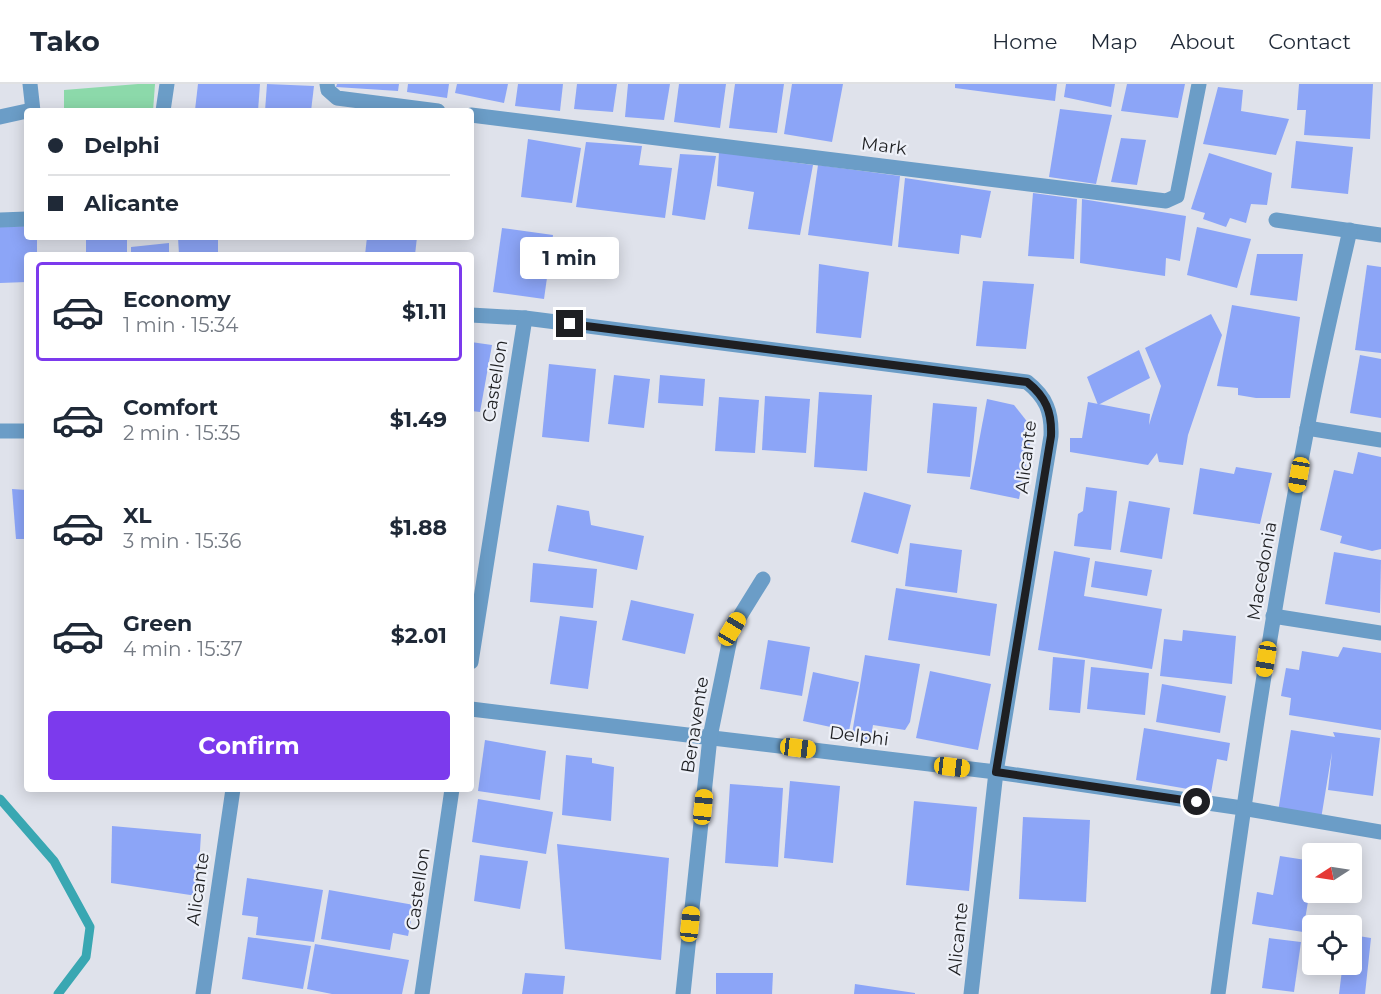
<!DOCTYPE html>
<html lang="en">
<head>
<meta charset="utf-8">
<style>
	:root { --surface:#fff; --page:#f6f6f7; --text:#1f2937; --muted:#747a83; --line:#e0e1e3; --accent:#7c3aed }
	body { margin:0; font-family:Montserrat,sans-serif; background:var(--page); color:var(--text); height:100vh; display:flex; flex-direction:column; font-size:22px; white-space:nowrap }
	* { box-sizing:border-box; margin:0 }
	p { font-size:20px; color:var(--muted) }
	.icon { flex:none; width:33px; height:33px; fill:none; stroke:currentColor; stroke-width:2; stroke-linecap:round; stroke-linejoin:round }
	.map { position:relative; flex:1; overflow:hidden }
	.details { position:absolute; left:24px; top:168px; width:450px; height:540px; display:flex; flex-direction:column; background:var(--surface); border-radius:6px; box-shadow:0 3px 15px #0003 }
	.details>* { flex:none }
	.hud { position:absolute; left:24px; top:24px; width:450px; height:132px; border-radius:6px; box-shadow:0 3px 15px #0003; display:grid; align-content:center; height:132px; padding:0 24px; background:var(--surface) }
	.needle { width:39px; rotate:258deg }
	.controls { position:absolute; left:1302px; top:759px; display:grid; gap:12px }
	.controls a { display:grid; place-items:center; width:60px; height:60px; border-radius:6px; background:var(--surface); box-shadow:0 3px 15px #0003; font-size:30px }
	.end { position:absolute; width:27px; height:27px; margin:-14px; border:8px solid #1e1f22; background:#fff; box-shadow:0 0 0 3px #fff }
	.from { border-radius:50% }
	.bubble { position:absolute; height:42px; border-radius:6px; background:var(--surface); box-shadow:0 3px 15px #0003; font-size:20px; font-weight:700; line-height:42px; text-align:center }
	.car { position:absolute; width:18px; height:36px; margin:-18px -9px; border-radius:8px; box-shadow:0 0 4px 2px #0007; background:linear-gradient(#f5c518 24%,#345 0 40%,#f5c518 0 76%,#345 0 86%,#f5c518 0) }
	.hud b { display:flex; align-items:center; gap:21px; height:57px; font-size:22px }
	.hud b+b { border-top:2px solid var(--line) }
	.hud i { width:15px; height:15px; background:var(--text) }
	ul { padding:10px 0 0; list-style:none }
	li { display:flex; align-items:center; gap:18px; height:99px; margin:0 12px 9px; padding:0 12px; border:3px solid transparent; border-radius:6px }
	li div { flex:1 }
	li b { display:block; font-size:22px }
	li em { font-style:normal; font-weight:700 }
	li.active { border-color:var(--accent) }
	li>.icon { width:54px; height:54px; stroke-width:1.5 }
	.button { display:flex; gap:12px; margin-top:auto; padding:12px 24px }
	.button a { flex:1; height:69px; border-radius:6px; background:var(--accent); color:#fff; font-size:24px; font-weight:700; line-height:69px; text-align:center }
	header { display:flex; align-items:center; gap:36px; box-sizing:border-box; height:84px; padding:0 30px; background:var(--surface); border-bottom:2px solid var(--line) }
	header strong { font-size:28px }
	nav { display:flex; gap:33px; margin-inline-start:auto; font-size:21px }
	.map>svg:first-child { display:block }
	.green { fill:#8cd9aa }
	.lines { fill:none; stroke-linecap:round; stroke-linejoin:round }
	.stream { stroke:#39a7b2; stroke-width:9 }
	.building { fill:#8ca5f7 }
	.minor { stroke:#6b9dc7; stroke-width:15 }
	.route { stroke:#1e1f22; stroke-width:8 }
	.labels { text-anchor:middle; stroke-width:4.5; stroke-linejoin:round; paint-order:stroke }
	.street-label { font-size:18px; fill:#1e1f22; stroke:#edf0f8 }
</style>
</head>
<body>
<header>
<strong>Tako</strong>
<nav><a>Home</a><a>Map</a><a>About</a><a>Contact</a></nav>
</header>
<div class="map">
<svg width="1381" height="910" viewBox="0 0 1381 910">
	<rect width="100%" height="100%" fill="#dfe2eb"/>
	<polygon class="green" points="138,0 155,0 153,27 64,27 64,6"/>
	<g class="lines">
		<polyline class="stream" points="0,715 54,777 90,843 86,873 58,910"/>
	</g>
	<g class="building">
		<polygon points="198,0 260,0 258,27 195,26"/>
		<polygon points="267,0 314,2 311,27 265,27"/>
		<polygon points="337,0 399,0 398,7 336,3"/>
		<polygon points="408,0 449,0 447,14 407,8"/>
		<polygon points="457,0 508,0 504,19 455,9"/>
		<polygon points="518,0 563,0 560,27 515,22"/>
		<polygon points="577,0 617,0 613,28 574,25"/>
		<polygon points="628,0 670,0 664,36 625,33"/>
		<polygon points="679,0 726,0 720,44 674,38"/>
		<polygon points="735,0 784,0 777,49 729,44"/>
		<polygon points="792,0 843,0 832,58 784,50"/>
		<polygon points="955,0 1057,0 1055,17 955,4"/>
		<polygon points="1066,0 1115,0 1111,23 1064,13"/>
		<polygon points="1127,0 1185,0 1178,34 1121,27"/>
		<polygon points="1299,0 1373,0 1370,55 1304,51 1306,26 1297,26"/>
		<polygon points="1218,3 1243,6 1241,27 1289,35 1276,71 1203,60"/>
		<polygon points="1060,25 1112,31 1096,100 1049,93"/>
		<polygon points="1121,54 1146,56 1137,101 1111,98"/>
		<polygon points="528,55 581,64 572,119 521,113"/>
		<polygon points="1296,57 1353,63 1348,110 1291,104"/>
		<polygon points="586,58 642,62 639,81 672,84 665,134 576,123"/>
		<polygon points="719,68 813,81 800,151 748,145 754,108 717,102"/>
		<polygon points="1209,69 1272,89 1267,121 1251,120 1246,139 1230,134 1226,143 1203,135 1205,129 1191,125"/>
		<polygon points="680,70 716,72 705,136 672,131"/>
		<polygon points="818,81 900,92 892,162 808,151"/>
		<polygon points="905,94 991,107 981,154 961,151 959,170 898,163"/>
		<polygon points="1033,109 1077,115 1074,175 1028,172"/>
		<polygon points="1082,115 1186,132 1180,177 1166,174 1165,192 1080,179"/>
		<polygon points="27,142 27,153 37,153 37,171 27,171 27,198 0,199 0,143"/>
		<polygon points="1197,143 1251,155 1237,204 1187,191"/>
		<polygon points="502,144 553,151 544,215 493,208"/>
		<rect x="86" y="153" width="41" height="18"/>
		<polygon points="178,153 218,153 218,171 179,171"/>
		<polygon points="367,153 417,153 415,171 365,171"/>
		<polygon points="169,159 169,171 131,171 131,163"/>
		<polygon points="1257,170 1303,170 1297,217 1250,211"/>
		<polygon points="819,180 869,188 861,254 816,249"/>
		<polygon points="1367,181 1381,183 1381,269 1355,266"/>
		<polygon points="983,197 1034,200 1026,265 976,262"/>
		<polygon points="1232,221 1300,233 1290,314 1256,314 1238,311 1238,304 1217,302"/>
		<polygon points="1211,230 1222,251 1188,351 1183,381 1159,378 1157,369 1148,381 1070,368 1070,354 1082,354 1088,318 1150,330 1149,341 1161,302 1145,264"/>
		<polygon points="471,258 492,261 480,328 471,327"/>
		<polygon points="1139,266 1150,294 1098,321 1087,293"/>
		<polygon points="1360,271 1381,275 1381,334 1350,329"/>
		<polygon points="549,280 596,285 589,358 542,353"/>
		<polygon points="614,291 650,295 644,344 608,340"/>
		<polygon points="660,291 705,295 703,322 658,319"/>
		<polygon points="819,308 872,311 867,387 814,383"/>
		<polygon points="765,312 810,315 806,369 762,366"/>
		<polygon points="719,313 759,316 755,369 715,367"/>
		<polygon points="987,315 1014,321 1033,345 1019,415 970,405"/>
		<polygon points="933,319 977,323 970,393 927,389"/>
		<polygon points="1358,368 1381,373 1381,465 1372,467 1340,459 1342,452 1320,446 1334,386 1353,390"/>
		<polygon points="1236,383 1272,389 1260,440 1193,430 1200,384 1234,390"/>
		<polygon points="1086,403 1117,407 1111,466 1074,462 1078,430 1083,427"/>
		<polygon points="12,405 27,406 27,455 16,455"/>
		<polygon points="864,408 911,421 898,470 851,458"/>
		<polygon points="1129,417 1170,424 1162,475 1120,468"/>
		<polygon points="557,421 589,427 591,441 644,452 637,486 548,467"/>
		<polygon points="910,459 962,466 957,509 905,502"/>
		<polygon points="1054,467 1090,474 1084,512 1162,525 1152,585 1038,566"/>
		<polygon points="1334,468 1381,476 1380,529 1325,520"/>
		<polygon points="1095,477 1152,486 1147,512 1091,503"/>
		<polygon points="533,479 597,485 593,524 530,518"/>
		<polygon points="896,504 997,520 990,572 888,556"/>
		<polygon points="631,516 694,530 685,570 622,556"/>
		<polygon points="560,532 597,537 588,605 550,600"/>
		<polygon points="1183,546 1236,552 1232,600 1160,592 1164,555 1182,557"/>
		<polygon points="768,556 810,563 802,612 760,605"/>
		<polygon points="1343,563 1381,569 1381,646 1289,631 1291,614 1281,612 1286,584 1299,586 1302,567 1338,573"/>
		<polygon points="865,571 920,580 910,638 905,646 873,641 870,659 851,656"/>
		<polygon points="1053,573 1085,576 1080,629 1049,626"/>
		<polygon points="1091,583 1149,589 1145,631 1087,625"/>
		<polygon points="930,587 991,600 978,666 916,654"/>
		<polygon points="813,588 859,598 849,647 803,637"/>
		<polygon points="1162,600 1226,612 1220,649 1156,638"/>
		<polygon points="1144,644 1230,659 1227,677 1217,675 1211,709 1136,696"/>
		<polygon points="1291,646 1335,653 1333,648 1380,654 1373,712 1328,706 1332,668 1321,735 1278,728"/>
		<polygon points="485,656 546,667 540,716 478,707"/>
		<polygon points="566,671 592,674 592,679 614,683 611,737 562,731"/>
		<polygon points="790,697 840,702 833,779 784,774"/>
		<polygon points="730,700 783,704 778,783 725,779"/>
		<polygon points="478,715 553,728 546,770 472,758"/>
		<polygon points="914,717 977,723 969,807 906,801"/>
		<polygon points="1023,733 1090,736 1086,818 1019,815"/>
		<polygon points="112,742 201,750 197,812 111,799"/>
		<polygon points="557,760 669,774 661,876 565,865"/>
		<polygon points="480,771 528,777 520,825 474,817"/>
		<polygon points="1280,772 1312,777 1312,793 1303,848 1252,840 1257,808 1273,811"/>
		<polygon points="247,794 323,806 314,858 256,851 258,833 242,831"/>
		<polygon points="329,806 414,821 408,852 393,849 390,866 321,855"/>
		<polygon points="1352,851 1371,854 1365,910 1339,910 1342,886 1316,883 1316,880 1352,880"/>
		<polygon points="248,853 311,862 303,905 242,895"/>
		<polygon points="1269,854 1301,858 1294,908 1262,904"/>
		<polygon points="315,860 409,876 402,910 332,910 307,905"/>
		<polygon points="525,889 565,892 563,910 522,910"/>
		<polygon points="716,889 773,889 772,910 716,910"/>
		<polygon points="855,900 915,909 915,910 854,910"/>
	</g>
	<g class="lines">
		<g class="minor">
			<polyline points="30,0 33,27"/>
			<polyline points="327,0 328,6 337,14 438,27"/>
			<polyline points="163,27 167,0"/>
			<polyline points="471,31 1166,117 1177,112 1199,0"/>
			<polyline points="0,33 27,27"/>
			<polyline points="0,136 27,135"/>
			<polyline points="1276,136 1381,151"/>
			<path d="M471,231L525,234L1027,298C1046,313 1052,328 1051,352L996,688L971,910"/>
			<polyline points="1307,344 1381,356"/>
			<polyline points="0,347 27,347"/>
			<polyline points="1273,532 1381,549"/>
			<polyline points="471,578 525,234"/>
			<polyline points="471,625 996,688 1242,724 1381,748"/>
			<polyline points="203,910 233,705"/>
			<polyline points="422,910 452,705"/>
			<polyline points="683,910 710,653 732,545 763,495"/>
			<path d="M1218,910C1243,721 1271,533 1307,345C1319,279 1335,212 1350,146"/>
		</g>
	</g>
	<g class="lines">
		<path class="route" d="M570,240L1027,298C1046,313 1052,328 1051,352L996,688L1197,718"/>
	</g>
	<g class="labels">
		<g class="street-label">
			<text transform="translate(884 62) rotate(7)" y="6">Mark</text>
			<text transform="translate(495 297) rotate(-81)" y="6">Castellon</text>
			<text transform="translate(1026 373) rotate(-83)" y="6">Alicante</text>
			<text transform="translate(1262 487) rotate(-80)" y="6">Macedonia</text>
			<text transform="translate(695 641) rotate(-81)" y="6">Benavente</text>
			<text transform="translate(859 652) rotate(7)" y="6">Delphi</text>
			<text transform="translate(198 805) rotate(-82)" y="6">Alicante</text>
			<text transform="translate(418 805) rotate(-82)" y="6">Castellon</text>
			<text transform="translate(958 855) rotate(-84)" y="6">Alicante</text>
		</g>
	</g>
</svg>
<div class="controls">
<a><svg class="needle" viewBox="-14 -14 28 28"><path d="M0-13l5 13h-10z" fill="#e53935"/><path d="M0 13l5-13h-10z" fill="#747a83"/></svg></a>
<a><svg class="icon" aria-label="locate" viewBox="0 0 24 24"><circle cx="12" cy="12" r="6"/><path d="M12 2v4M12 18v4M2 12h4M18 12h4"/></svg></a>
</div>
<i class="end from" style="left:1197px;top:718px"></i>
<i class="end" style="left:570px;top:240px"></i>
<div class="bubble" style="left:520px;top:153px;width:99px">1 min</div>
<i class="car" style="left:1299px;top:391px;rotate:190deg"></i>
<i class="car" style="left:732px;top:545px;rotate:31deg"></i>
<i class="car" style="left:1266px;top:575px;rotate:189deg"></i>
<i class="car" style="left:798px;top:664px;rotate:97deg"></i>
<i class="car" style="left:952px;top:683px;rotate:97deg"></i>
<i class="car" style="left:703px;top:723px;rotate:6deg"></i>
<i class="car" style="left:690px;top:840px;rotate:6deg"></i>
<div class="hud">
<b><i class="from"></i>Delphi</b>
<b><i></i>Alicante</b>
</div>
<section class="details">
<ul>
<li class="active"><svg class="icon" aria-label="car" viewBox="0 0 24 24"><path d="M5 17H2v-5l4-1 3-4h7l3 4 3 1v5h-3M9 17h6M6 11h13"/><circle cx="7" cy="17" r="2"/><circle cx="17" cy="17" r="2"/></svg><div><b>Economy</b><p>1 min · 15:34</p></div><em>$1.11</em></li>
<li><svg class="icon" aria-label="car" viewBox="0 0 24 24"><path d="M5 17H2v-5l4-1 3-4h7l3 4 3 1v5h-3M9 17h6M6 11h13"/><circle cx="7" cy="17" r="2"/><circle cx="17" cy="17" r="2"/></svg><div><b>Comfort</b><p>2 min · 15:35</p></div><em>$1.49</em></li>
<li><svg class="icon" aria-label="car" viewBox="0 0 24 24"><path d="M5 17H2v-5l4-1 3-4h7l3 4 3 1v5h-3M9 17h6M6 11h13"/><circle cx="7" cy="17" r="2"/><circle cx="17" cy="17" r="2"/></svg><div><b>XL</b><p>3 min · 15:36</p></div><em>$1.88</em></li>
<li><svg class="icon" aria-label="car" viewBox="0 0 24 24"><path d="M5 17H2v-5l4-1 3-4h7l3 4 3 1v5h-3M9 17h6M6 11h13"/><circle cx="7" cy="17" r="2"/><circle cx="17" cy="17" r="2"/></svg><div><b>Green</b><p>4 min · 15:37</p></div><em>$2.01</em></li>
</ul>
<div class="button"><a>Confirm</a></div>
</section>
</div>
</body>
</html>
